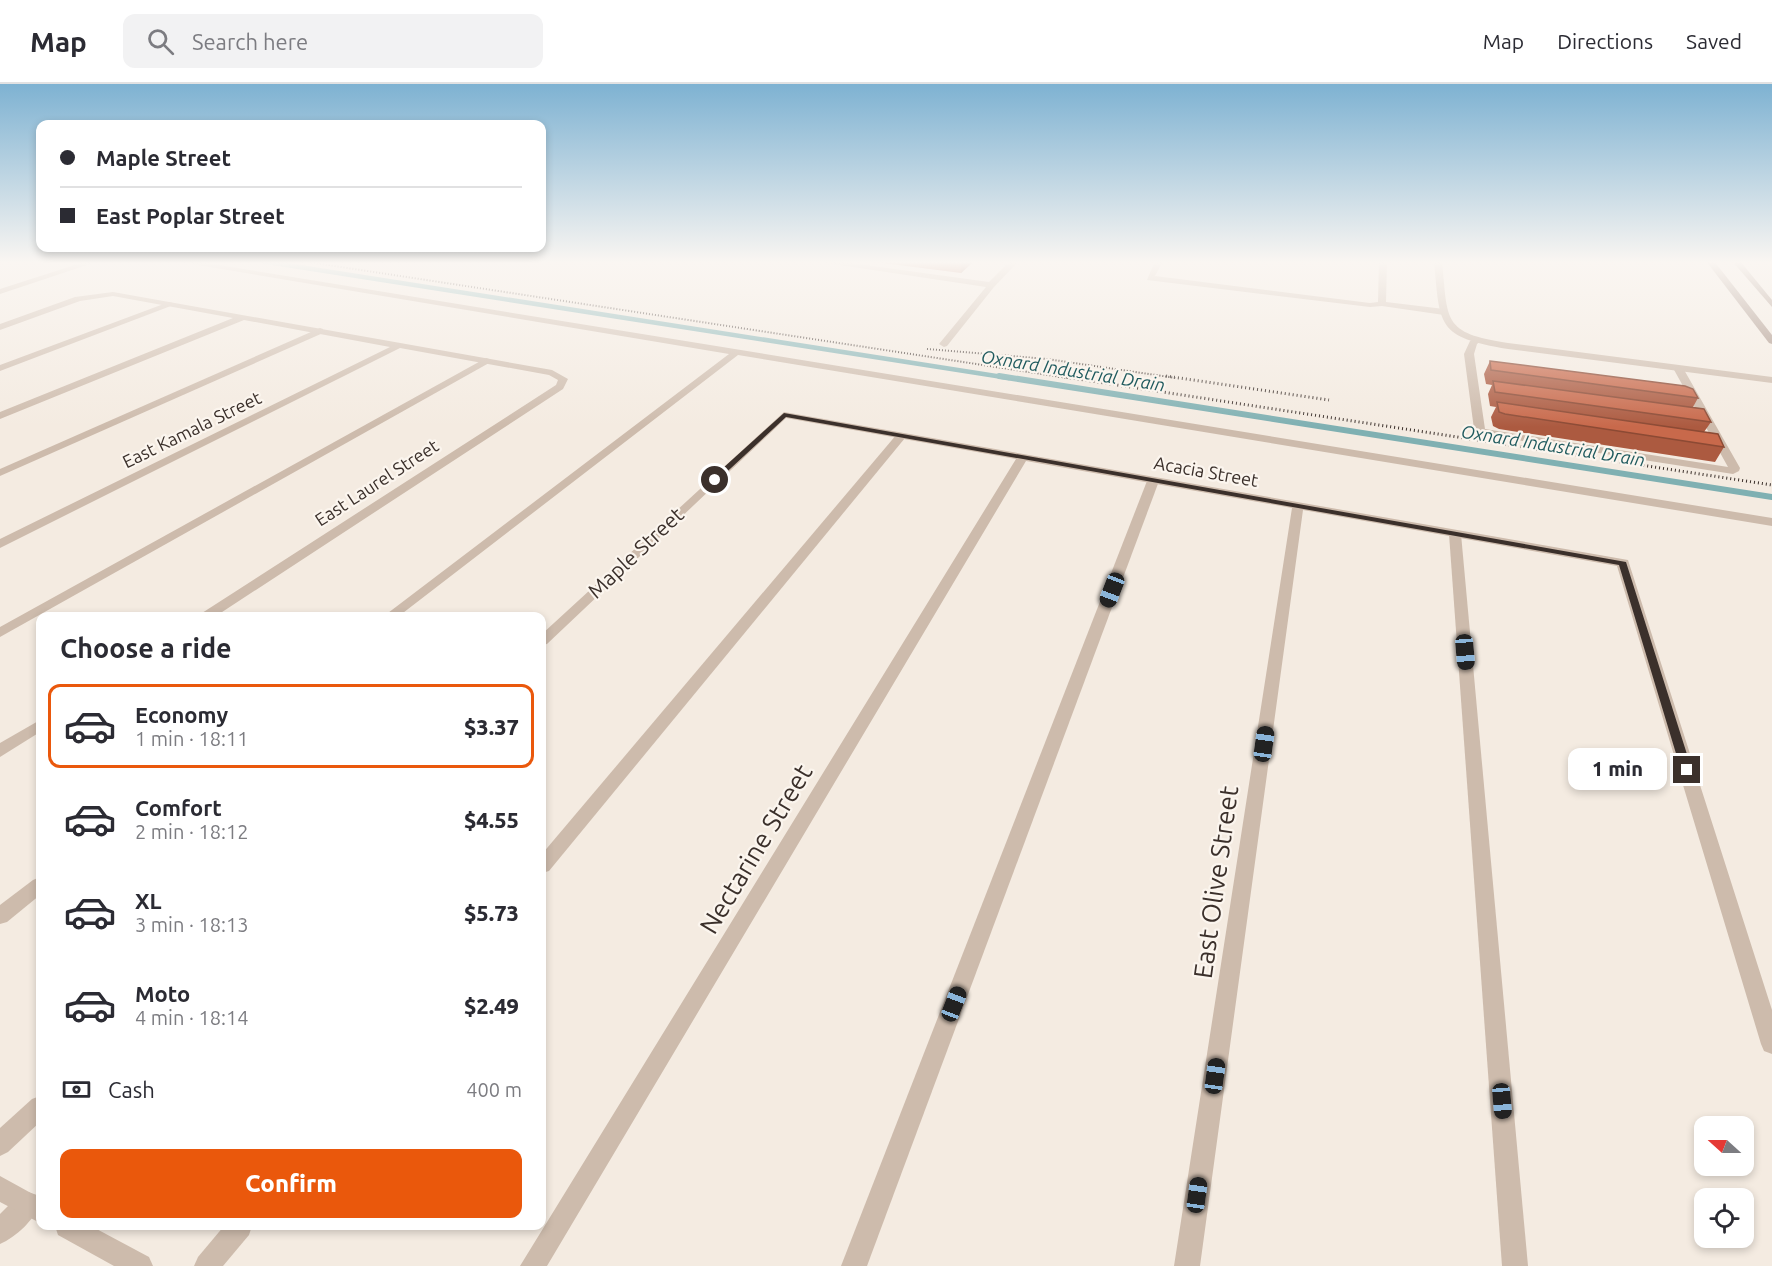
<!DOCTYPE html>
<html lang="en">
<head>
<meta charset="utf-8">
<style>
	:root { --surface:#fff; --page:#f2f2f3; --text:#2b2b33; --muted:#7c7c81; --line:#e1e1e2; --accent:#ea580c }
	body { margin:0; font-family:Ubuntu,sans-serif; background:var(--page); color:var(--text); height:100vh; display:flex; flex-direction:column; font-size:22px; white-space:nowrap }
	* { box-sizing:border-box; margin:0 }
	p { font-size:20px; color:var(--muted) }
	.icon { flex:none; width:33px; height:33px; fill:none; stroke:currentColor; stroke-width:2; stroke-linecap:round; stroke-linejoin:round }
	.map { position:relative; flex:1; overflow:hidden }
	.panel { position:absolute; left:36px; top:528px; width:510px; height:618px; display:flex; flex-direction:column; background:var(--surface); border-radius:12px; box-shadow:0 3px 9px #0003 }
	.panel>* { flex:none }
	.top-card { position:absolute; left:36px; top:36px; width:510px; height:132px; border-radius:12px; box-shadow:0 3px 9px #0003; display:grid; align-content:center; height:132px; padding:0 24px; background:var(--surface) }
	.needle { width:39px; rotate:291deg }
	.controls { position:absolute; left:1694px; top:1032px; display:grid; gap:12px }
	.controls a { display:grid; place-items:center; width:60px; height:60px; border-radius:12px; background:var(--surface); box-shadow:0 3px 9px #0003; font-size:30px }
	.end { position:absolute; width:27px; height:27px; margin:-14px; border:8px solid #3b302b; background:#fff; box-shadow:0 0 0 3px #fff }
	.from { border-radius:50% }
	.bubble { position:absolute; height:42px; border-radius:12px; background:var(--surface); box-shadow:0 3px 9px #0003; font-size:20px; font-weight:800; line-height:42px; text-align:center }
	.car { position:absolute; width:18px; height:36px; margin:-18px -9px; border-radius:8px; box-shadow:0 0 4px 2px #0007; background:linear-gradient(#222 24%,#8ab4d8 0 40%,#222 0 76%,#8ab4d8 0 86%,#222 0) }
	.top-card b { display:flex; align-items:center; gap:21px; height:57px; font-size:22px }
	.top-card b+b { border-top:2px solid var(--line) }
	.top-card i { width:15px; height:15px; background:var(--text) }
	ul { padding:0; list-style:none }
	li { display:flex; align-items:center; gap:18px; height:84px; margin:0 12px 9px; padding:0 12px; border:3px solid transparent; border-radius:12px }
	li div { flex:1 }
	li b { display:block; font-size:22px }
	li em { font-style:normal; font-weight:800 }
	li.current { border-color:var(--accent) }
	li>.icon { width:54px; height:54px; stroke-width:1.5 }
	h2 { padding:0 24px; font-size:27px; line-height:72px }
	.pay { display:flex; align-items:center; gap:15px; height:66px; padding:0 24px; font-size:22px }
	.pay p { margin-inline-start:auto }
	.button { display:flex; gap:12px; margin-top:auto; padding:12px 24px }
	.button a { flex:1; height:69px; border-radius:12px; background:var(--accent); color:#fff; font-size:24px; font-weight:800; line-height:69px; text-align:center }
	header { display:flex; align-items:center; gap:36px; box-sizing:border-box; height:84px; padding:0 30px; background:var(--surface); border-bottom:2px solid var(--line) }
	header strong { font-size:28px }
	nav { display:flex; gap:33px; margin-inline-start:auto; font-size:21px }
	.search { width:420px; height:54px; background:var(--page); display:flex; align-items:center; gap:15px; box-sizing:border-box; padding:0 21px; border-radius:12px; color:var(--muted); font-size:22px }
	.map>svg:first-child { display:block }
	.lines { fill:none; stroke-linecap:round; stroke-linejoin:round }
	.stream-far1 { stroke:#7fb0b2; stroke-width:4.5 }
	.stream { stroke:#7fb0b2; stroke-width:6 }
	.service { fill:#cdbbac; fill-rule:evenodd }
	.minor { fill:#cdbbac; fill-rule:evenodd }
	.secondary { fill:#a18a7d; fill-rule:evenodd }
	.rail-far1 { stroke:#3b302b; stroke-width:2; stroke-dasharray:1 2; stroke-linecap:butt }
	.rail { stroke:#3b302b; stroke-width:3; stroke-dasharray:1 3; stroke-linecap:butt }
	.wall { fill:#ac5a40 }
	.shaded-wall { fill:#8c4a34 }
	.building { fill:#c8694b; stroke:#8c4a34; stroke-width:1.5 }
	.route { fill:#3b302b }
	.labels { text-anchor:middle; stroke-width:4.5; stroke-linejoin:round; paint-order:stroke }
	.far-water-label { font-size:18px; font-style:italic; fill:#1f5a5e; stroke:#fbf5ee }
	.far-street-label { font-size:18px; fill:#3b302b; stroke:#fbf5ee }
	.street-label { font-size:21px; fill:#3b302b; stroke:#fbf5ee }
	.near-street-label { font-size:26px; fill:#3b302b; stroke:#fbf5ee }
</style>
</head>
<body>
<header>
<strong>Map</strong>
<div class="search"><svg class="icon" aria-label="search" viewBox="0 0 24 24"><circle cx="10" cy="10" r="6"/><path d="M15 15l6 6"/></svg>Search here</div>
<nav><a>Map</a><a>Directions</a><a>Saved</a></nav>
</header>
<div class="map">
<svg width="1772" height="1182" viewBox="0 0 1772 1182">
	<rect width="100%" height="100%" fill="#f4ebe1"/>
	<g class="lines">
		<polyline class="stream-far1" points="261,177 1009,294"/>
		<polyline class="stream" points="999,292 1772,413"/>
		<g class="service">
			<polygon points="87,177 99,177 0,210 0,205"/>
			<polygon points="174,177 194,177 1772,434 1772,442 738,271 399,532 384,532 729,270"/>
			<polygon points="339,177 420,177 416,179 343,179"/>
			<polygon points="813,177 836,177 989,198 1010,177 1019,177 994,203 947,262 944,263 939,260 986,203"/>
			<polygon points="1155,177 1163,177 1155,192 1370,219 1378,218 1379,177 1387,177 1386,218 1444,225 1448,228 1444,231 1382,222 1370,223 1147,196"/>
			<polygon points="169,218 176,220 0,287 0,281"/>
			<polygon points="320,244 323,245 323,249 0,392 0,385"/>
			<polygon points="1478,253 1482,256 1477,260 1474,270 1485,345 1728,383 1673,284 1678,281 1683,284 1740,384 1739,387 1733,390 1478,350 1474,345 1464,270 1470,257"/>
			<polygon points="486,274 489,275 489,279 0,553 0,543"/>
			<polygon points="901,349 905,350 905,354 549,787 542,789 542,770 897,350"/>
			<polygon points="1153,394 1159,397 867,1182 841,1182 1147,397"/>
			<polygon points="1455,446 1461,450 1528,1182 1502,1182 1449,450"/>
			<polygon points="40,793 40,811 7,838 0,840 0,821 33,796"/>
			<path d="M28,1108L37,1111L40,1120C34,1136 16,1153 0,1160V1130L19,1111Z"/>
			<polygon points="224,1142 252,1142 249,1151 223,1182 194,1182 198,1173"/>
		</g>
		<g class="minor">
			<path d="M1434,177H1442C1448,237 1442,249 1508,259L1772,293V299L1508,265C1437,253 1440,243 1434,177Z"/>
			<polygon points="113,208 552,286 568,295 563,305 216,532 200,532 202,529 556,301 558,296 549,291 400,264 0,464 0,455 390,263 244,236 0,335 0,328 233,234 113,212 80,217 0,246 0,240 75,213"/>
			<polygon points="784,328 1628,476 1772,926 1772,970 1764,967 1761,960 1617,482 1303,426 1200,1182 1174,1182 1292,424 1026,377 547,1182 520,1182 1016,375 786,334 547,560 542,561 542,550"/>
			<polygon points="40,636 40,648 0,673 0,659"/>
			<polygon points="40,1012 40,1038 8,1068 0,1072 0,1044 32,1015"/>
			<polygon points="0,1092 40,1114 40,1139 0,1118"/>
			<polygon points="55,1142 91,1142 149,1173 153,1182 114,1182 58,1151"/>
		</g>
		<g class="secondary">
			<polygon points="1706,177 1714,177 1772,251 1772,260 1769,259"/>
			<polygon points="1732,177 1740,177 1772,216 1772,223"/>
		</g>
		<g class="rail-far1">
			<polyline points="302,177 1068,294"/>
			<polyline points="927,265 1047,275 1176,294"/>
		</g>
		<g class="rail">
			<polyline points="1058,292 1772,401"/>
			<polyline points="1166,292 1329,316"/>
		</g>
	</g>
	<g class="wall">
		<polygon points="867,177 974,177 961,189"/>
		<polygon points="1490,277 1698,314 1693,323 1711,338 1704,348 1724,363 1715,378 1499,345 1493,342 1491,333 1496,323 1490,322 1488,310 1492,301 1486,300 1484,290"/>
	</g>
	<polygon class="shaded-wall" points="962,177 974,177 961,189"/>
	<g class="building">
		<polygon points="1490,277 1685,302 1693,305 1698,314 1491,286"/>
		<polygon points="1493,297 1704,325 1711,338 1495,308"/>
		<polygon points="1497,318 1718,350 1724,363 1505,330 1499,328"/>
	</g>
	<linearGradient id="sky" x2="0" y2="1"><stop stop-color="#7eb2d2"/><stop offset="0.52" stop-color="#faf6f2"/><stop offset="1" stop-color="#faf6f2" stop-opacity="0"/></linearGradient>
	<rect width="1772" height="343" fill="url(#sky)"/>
	<polygon class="route" points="784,329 1626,478 1692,686 1687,689 1681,686 1619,481 786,333 717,397 712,397 712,394"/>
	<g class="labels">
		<g class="far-water-label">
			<text transform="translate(1073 287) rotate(9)" y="6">Oxnard Industrial Drain</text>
			<text transform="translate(1553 362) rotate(9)" y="6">Oxnard Industrial Drain</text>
		</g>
		<g class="far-street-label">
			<text transform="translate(192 346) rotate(-26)" y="6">East Kamala Street</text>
			<text transform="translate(1206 388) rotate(10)" y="6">Acacia Street</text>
			<text transform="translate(377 399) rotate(-33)" y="6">East Laurel Street</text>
		</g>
		<g class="street-label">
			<text transform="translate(636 469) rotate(-43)" y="7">Maple Street</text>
		</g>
		<g class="near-street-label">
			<text transform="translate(756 765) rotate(-59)" y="9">Nectarine Street</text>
			<text transform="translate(1216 798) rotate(-82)" y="9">East Olive Street</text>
		</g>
	</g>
</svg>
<div class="controls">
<a><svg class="needle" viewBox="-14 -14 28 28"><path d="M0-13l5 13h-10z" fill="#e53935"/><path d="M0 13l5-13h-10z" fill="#7c7c81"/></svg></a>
<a><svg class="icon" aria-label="locate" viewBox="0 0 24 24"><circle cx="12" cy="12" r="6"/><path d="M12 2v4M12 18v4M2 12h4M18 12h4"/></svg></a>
</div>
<i class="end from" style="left:715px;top:396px"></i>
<i class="end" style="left:1687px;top:686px"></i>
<div class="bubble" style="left:1568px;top:664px;width:99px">1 min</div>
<i class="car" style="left:1112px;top:506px;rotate:201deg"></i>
<i class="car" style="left:1465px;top:568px;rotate:175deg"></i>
<i class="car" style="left:1264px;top:660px;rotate:8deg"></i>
<i class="car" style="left:954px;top:920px;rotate:21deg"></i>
<i class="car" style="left:1215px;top:992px;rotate:8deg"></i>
<i class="car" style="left:1502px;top:1017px;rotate:175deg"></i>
<i class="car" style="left:1197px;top:1111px;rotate:8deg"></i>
<div class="top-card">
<b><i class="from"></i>Maple Street</b>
<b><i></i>East Poplar Street</b>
</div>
<section class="panel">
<h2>Choose a ride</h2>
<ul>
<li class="current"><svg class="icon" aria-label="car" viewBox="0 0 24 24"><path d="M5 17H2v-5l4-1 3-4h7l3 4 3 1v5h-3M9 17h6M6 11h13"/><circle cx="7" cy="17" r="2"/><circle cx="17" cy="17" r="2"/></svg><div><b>Economy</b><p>1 min · 18:11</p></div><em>$3.37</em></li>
<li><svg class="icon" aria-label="car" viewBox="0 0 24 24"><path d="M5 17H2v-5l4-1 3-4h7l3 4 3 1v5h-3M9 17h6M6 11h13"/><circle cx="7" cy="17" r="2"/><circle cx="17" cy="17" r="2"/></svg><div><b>Comfort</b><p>2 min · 18:12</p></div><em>$4.55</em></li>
<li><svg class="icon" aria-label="car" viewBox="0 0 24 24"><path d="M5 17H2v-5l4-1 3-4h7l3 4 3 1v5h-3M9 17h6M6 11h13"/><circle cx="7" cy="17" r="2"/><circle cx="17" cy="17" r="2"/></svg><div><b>XL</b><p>3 min · 18:13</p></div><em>$5.73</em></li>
<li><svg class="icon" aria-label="car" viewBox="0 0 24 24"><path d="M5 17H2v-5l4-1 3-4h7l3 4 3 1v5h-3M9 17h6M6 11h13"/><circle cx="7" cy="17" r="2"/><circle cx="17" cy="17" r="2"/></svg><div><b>Moto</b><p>4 min · 18:14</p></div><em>$2.49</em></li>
</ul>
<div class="pay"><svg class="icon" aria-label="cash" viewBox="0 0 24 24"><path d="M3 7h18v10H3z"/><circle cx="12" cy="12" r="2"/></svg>Cash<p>400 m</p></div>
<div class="button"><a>Confirm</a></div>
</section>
</div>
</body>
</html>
